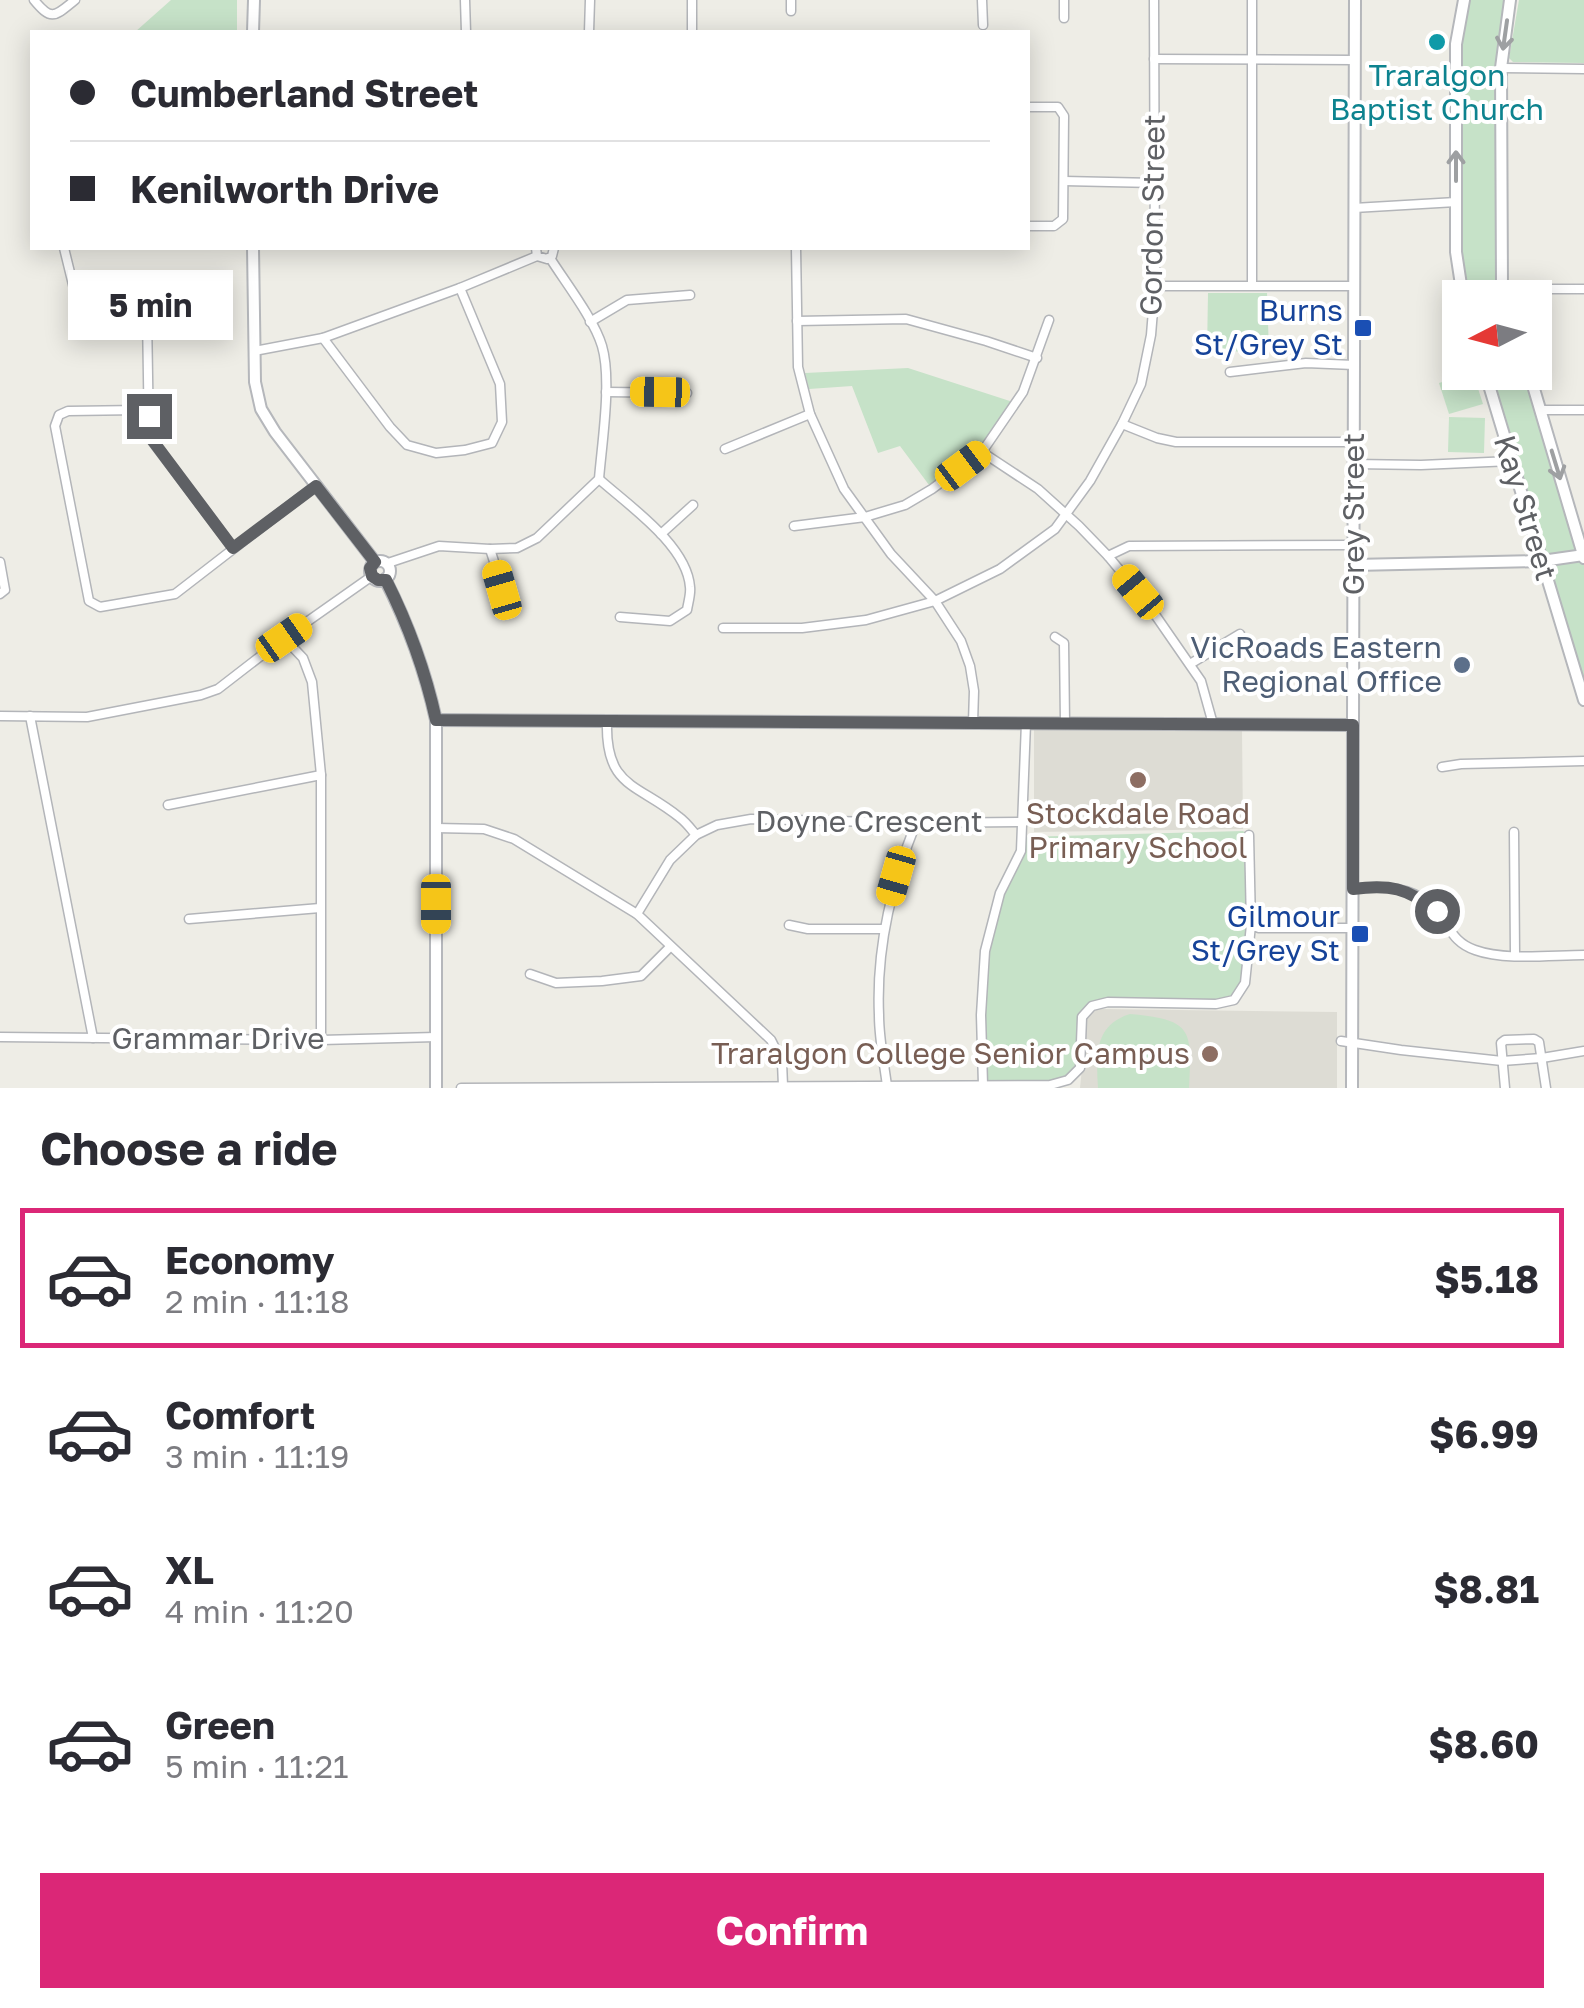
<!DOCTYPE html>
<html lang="en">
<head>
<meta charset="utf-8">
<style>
	:root { --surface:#fff; --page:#f7f7f7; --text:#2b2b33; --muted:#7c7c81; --line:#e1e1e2; --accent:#db2777 }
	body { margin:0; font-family:"Golos Text",sans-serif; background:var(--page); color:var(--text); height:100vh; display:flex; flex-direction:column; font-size:38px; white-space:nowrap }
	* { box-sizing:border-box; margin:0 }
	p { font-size:32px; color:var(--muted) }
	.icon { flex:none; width:55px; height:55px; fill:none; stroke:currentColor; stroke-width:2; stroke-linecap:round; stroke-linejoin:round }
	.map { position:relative; height:1088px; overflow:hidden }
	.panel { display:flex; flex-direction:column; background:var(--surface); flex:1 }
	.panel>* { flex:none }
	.guide { position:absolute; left:30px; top:30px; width:1000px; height:220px; border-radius:0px; box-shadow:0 5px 25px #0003; display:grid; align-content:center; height:220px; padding:0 40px; background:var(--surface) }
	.needle { width:65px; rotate:264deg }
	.controls { position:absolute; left:1442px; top:280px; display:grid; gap:20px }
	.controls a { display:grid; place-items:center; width:110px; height:110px; border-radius:0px; background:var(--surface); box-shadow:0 5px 25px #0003; font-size:50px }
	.end { position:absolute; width:45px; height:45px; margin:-22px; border:12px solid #5e6064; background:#fff; box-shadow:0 0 0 5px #fff }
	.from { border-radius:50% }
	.bubble { position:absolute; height:70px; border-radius:0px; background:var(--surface); box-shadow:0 5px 25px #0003; font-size:32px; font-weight:700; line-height:70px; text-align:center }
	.car { position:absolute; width:30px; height:60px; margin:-30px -15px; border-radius:12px; box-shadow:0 0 8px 2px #0007; background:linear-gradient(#f5c518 24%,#345 0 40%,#f5c518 0 76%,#345 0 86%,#f5c518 0) }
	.guide b { display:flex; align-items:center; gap:35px; height:95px; font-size:38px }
	.guide b+b { border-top:2px solid var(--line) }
	.guide i { width:25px; height:25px; background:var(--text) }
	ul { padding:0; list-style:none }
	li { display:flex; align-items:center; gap:30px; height:140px; margin:0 20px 15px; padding:0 20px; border:5px solid transparent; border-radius:0px }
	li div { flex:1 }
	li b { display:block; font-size:38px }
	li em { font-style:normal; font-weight:700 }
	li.active { border-color:var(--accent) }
	li>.icon { width:90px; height:90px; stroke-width:1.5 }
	h2 { padding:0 40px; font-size:45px; line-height:120px }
	.button { display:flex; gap:20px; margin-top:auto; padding:20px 40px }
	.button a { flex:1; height:115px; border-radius:0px; background:var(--accent); color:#fff; font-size:40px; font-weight:700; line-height:115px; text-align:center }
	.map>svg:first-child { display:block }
	.education { fill:#dddcd4 }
	.green { fill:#c6e2c8 }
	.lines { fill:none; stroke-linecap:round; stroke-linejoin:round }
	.street-casing { stroke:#b3b5b9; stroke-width:11 }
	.secondary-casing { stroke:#b5b7bb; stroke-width:14 }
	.street { stroke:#fff; stroke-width:8 }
	.secondary { stroke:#fff; stroke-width:10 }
	.oneway { stroke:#9ea0a2 }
	.route { stroke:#5e6064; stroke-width:12 }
	.culture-dot { fill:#0f9aa8; stroke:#fff; stroke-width:4 }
	.transit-dot { fill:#1a4fb4; stroke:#fff; stroke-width:4 }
	.service-dot { fill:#5c6f8a; stroke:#fff; stroke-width:4 }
	.education-dot { fill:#8d6e63; stroke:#fff; stroke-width:4 }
	.labels { text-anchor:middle; stroke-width:8; stroke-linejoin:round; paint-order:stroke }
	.culture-label { font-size:30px; fill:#0d838f; stroke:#fff }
	.street-label { font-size:30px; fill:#5e6064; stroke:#fff }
	.transit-label { font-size:30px; fill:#164399; stroke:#fff; text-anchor:end }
	.service-label { font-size:30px; fill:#4e5e75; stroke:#fff; text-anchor:end }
	.education-label { font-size:30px; fill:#785e54; stroke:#fff }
</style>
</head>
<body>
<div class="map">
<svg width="1584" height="1088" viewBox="0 0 1584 1088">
	<rect width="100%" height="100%" fill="#eeede6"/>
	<g class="education">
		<polygon points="1242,729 1243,829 1034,832 1034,730"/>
		<polygon points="1102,1009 1337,1012 1337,1088 1080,1088 1087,1019 1096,1010"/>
	</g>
	<g class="green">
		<polygon points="171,0 237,0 237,32 135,32"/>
		<polygon points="1464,0 1510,0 1501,69 1506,297 1463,297 1461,289 1456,44"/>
		<polygon points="1519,0 1584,0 1584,63 1513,62 1509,58"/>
		<polygon points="1208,293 1267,293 1269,352 1207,351"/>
		<polygon points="908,368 1016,403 982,452 932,489 900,446 878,453 852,386 809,389 805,373"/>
		<polygon points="1473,373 1483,404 1449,414 1439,383"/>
		<polygon points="1487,373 1529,373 1584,558 1584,701"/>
		<polygon points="1449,417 1485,418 1484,453 1448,452"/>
		<path d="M1243,831L1249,835L1250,917L1245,983L1234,1000L1216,1004L1108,1002C1103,1004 1097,1003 1093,1006C1068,1020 1093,1062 1070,1078C1053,1088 1005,1085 983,1085L985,951L1000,893L1021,851L1022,837Z"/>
		<path d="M1130,1014C1193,1020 1192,1029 1189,1088H1098C1096,1056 1094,1025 1130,1014Z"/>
	</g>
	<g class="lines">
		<defs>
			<g id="street">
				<path d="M34,0C52,22 55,16 75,0"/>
				<polyline points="465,0 466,32"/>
				<polyline points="791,0 791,11"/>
				<polyline points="982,0 983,25"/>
				<polyline points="1064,0 1064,18"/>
				<polyline points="589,32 590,0"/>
				<polyline points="692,32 692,0"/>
				<polyline points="1154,59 1354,60"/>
				<polyline points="1501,68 1584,69"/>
				<polyline points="1028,107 1058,107 1064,116 1063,219 1054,226 1028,226"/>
				<polyline points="1064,181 1155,183"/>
				<polyline points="1354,208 1456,202"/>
				<path d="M64,248L78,305C97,319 126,302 147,316L149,437L233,548"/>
				<polyline points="536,248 537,256 547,259 552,256 554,248"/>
				<polyline points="796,248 798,367 810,414 844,489 891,554 935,601 961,641 970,666 974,691 973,723"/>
				<polyline points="1252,284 1252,0"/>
				<polyline points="1155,286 1354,286"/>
				<polyline points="1461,289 1584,289"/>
				<polyline points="797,321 906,319 986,341 1037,358"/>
				<polyline points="590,322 627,300 690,295"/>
				<polyline points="323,338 390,427 407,445 436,453 465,450 492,443 502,422 500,384 460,288"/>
				<polyline points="254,351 323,338 460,288 537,256"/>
				<polyline points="1230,372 1306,363 1354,365"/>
				<polyline points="606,392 687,393"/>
				<polyline points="1540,410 1584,410"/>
				<polyline points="149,416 140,410 68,411 59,415 55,426 89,601 100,607 175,594 316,485"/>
				<polyline points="1122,424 1157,438 1176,442 1354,442"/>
				<polyline points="725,449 810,414"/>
				<polyline points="982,452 1038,489 1079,526 1108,556 1147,603 1201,681 1213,724"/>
				<polyline points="1354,464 1421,465 1511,461"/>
				<path d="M599,479C628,505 687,545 690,587C691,594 688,603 687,610L670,621L620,617"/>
				<polyline points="794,526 865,517 905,505 932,489 982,452 1023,392 1049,320"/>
				<polyline points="661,534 693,505"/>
				<polyline points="490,549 507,602"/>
				<polyline points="1108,556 1129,546 1354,545"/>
				<polyline points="0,562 5,590 0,594"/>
				<path d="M388,563L439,546L490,549L517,548L537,538L599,479C602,442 612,380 602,346C594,319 565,282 550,258"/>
				<polyline points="723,628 802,628 866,620 935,601 1000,569 1055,529 1090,481 1122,424 1141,384 1151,335 1155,286 1154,0"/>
				<polyline points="1055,637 1064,643 1065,723"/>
				<polyline points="284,638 303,658 312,682 321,775 321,1040"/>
				<polyline points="1190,664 1240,634"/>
				<polyline points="0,716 87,717 201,695 218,689 284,638 372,576"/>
				<polyline points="30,716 93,1038"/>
				<path d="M607,721C605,788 637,783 679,817C686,822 691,829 696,835"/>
				<polyline points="1442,767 1461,764 1584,761"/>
				<polyline points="168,805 321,775"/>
				<polyline points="436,828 484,829 514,839 637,914 771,1040 782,1062 783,1086"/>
				<polyline points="1514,832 1515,955"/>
				<polyline points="1249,835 1251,925"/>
				<path d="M1353,889C1383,885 1418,886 1438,913C1450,928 1454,943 1475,950C1505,961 1552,955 1584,955"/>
				<polyline points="637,914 670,860 696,835 717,825 751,819 916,823 1024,822"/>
				<polyline points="189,919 320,908"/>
				<polyline points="789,925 808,929 884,929"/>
				<polyline points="530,974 556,983 602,981 641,976 670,947"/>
				<polyline points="0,1037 321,1040 436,1037"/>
				<polyline points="1341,1041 1401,1050 1502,1061 1542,1058 1584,1051"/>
				<polyline points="983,1085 981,1015 985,951 1000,893 1021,851 1026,723"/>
				<path d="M887,1086C884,1062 879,1039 879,1015C876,948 891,885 916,823"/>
				<polyline points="461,1088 1050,1085 1068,1080 1080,1068 1082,1017 1092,1006 1108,1002 1216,1004 1234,1000 1245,983 1251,925 1259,928 1353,928"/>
				<polyline points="1505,1088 1501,1043 1505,1040 1534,1039 1539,1042 1546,1088"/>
			</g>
			<g id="secondary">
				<polyline points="253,32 254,0"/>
				<polyline points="253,248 255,382 261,409 275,432 375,562"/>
				<polyline points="1463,298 1456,252 1456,44 1464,0"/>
				<polyline points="1506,298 1502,287 1501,68 1510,0"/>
				<polyline points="1485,372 1584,700"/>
				<polyline points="1529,372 1584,558"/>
				<circle cx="380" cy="571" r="10"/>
				<polyline points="1354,565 1542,561 1584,555"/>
				<path d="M385,579C408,624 425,670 436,720V1088"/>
				<polyline points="436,720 1353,725"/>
				<polyline points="1352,1088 1355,0"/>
			</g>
		</defs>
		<use href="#street" class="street-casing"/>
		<use href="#secondary" class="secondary-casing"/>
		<use href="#street" class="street"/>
		<use href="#secondary" class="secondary"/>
	</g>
	<defs><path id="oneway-shaft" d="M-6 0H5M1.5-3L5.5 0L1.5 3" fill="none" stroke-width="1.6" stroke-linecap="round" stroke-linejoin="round" transform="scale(2.5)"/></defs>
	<g class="oneway">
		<use href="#oneway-shaft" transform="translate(1505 35) rotate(98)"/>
		<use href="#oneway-shaft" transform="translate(1456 166) rotate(-90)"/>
		<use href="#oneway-shaft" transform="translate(1556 465) rotate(73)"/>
	</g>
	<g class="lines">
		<path class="route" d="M149,416L150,437L233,548L316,486L375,562L370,568L372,576L378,580H386C408,624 425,670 436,720L1353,725V889C1390,884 1407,888 1437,911"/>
	</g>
	<circle class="culture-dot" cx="1437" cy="42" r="10"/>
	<g class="transit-dot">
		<rect x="1353" y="318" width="20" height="20" rx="5"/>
		<rect x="1350" y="924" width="20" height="20" rx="5"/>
	</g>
	<circle class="service-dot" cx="1462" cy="665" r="10"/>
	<g class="education-dot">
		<circle cx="1138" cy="780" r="10"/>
		<circle cx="1210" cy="1054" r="10"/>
	</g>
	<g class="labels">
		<g class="culture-label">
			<text x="1437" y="86">Traralgon<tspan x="1437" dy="34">Baptist Church</tspan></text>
		</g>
		<g class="street-label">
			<text transform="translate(1153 215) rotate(-89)" y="10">Gordon Street</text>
			<text transform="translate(1525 508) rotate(73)" y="10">Kay Street</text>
			<text transform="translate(1354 514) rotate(-90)" y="10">Grey Street</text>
			<text x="869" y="832">Doyne Crescent</text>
			<text x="218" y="1049">Grammar Drive</text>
		</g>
		<g class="transit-label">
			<text x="1343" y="321">Burns<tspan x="1343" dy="34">St/Grey St</tspan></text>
			<text x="1340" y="927">Gilmour<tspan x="1340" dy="34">St/Grey St</tspan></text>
		</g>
		<g class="service-label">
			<text x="1442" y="658">VicRoads Eastern<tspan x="1442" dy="34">Regional Office</tspan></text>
		</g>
		<g class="education-label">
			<text x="1138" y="824">Stockdale Road<tspan x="1138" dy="34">Primary School</tspan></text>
			<text x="1190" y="1064" text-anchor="end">Traralgon College Senior Campus</text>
		</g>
	</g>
</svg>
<div class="controls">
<a><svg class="needle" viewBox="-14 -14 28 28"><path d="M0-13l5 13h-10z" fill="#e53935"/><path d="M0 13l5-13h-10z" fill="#7c7c81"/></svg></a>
</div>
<i class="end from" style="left:1437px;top:911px"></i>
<i class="end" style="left:149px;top:416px"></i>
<div class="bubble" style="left:68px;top:270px;width:165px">5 min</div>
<i class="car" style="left:660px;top:392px;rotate:271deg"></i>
<i class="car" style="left:963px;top:466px;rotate:53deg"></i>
<i class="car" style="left:502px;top:590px;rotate:344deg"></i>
<i class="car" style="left:1138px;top:592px;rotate:320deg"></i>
<i class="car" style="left:284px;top:638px;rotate:55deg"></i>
<i class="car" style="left:896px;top:876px;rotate:196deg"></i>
<i class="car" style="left:436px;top:904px;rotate:180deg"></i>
<div class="guide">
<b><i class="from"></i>Cumberland Street</b>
<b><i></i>Kenilworth Drive</b>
</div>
</div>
<section class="panel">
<h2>Choose a ride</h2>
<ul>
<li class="active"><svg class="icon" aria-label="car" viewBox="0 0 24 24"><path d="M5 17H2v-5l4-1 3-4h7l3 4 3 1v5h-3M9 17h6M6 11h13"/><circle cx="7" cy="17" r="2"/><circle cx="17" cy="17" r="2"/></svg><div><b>Economy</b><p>2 min · 11:18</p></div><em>$5.18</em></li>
<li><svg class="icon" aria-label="car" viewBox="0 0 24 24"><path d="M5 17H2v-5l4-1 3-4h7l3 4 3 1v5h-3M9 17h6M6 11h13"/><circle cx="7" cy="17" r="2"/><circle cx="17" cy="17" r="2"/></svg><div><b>Comfort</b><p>3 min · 11:19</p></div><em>$6.99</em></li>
<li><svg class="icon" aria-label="car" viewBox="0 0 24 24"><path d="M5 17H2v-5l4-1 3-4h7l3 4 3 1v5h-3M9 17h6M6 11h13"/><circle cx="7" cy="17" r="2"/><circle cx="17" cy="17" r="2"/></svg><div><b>XL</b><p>4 min · 11:20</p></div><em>$8.81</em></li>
<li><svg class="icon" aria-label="car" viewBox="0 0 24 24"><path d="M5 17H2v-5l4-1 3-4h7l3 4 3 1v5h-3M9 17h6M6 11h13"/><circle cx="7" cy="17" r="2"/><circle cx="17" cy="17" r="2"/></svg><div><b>Green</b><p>5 min · 11:21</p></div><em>$8.60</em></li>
</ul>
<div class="button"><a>Confirm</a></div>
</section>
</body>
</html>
